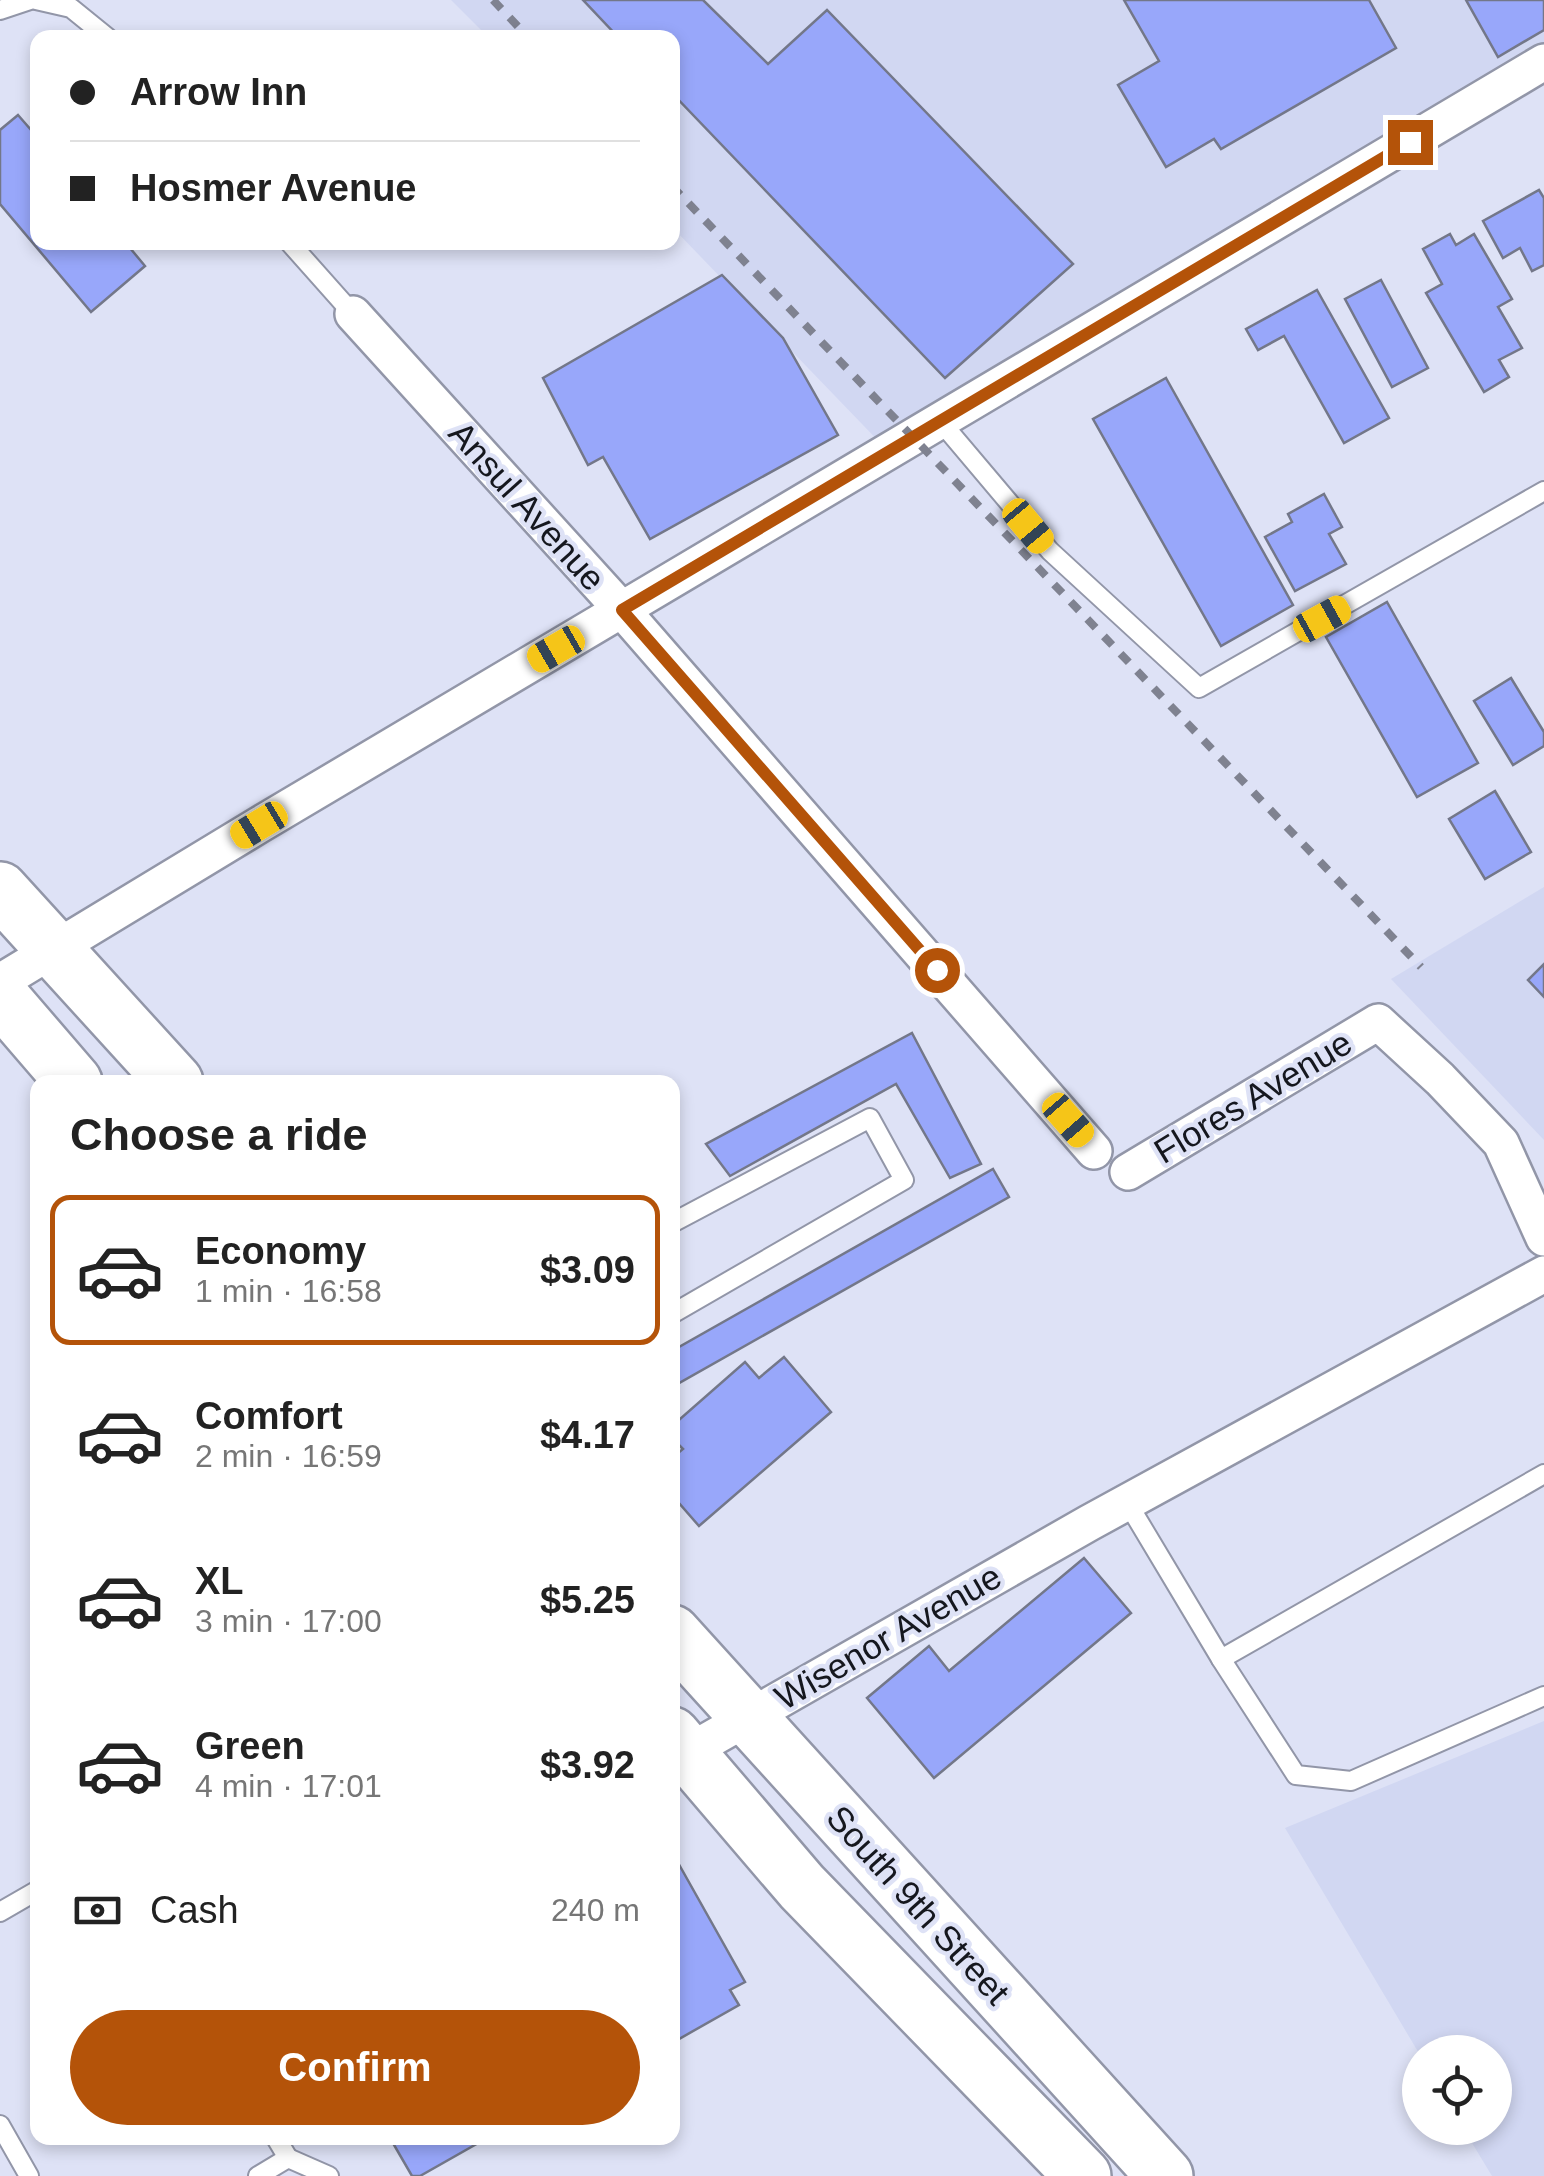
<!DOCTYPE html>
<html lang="en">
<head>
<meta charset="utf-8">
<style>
	:root { --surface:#fff; --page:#f6f6f6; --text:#222; --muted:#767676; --line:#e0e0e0; --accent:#b45309 }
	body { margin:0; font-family:Arial,sans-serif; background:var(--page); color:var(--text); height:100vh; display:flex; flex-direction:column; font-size:38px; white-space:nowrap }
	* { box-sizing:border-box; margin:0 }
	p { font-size:32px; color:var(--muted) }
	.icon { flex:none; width:55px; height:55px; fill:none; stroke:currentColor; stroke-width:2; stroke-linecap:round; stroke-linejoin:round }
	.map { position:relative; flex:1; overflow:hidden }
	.details { position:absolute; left:30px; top:1075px; width:650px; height:1070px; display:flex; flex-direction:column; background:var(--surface); border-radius:20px; box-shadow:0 5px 15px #0003 }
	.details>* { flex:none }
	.guide { position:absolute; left:30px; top:30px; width:650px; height:220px; border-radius:20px; box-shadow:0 5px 15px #0003; display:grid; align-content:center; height:220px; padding:0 40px; background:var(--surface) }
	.buttons { position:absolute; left:1402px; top:2035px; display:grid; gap:20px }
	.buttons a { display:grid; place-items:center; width:110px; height:110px; border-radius:50%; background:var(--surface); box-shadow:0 5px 15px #0003; font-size:50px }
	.end { position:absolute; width:45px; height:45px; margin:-22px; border:12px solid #b45309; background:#fff; box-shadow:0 0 0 5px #fff }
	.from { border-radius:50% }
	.car { position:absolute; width:30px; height:60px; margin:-30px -15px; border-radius:12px; box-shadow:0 0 8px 2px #0007; background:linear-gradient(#f5c518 24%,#345 0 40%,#f5c518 0 76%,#345 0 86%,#f5c518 0) }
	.guide b { display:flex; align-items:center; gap:35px; height:95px; font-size:38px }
	.guide b+b { border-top:2px solid var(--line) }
	.guide i { width:25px; height:25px; background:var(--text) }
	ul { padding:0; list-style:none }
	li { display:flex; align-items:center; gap:30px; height:150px; margin:0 20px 15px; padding:0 20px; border:5px solid transparent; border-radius:20px }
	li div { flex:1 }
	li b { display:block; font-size:38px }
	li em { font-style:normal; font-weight:600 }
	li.on { border-color:var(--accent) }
	li>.icon { width:90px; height:90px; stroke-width:1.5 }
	h2 { padding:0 40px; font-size:45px; line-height:120px }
	.pay { display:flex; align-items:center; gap:25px; height:110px; padding:0 40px; font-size:38px }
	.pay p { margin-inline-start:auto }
	.action { display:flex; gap:20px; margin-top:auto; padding:20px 40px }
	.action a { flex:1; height:115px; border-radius:60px; background:var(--accent); color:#fff; font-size:40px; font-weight:600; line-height:115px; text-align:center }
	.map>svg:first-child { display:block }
	.built { fill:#d1d7f2 }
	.building { fill:#98a7fa; stroke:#737789; stroke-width:2.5 }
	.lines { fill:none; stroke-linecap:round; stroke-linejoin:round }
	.lane-casing { stroke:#9296a8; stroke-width:22 }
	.street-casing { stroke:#9296a8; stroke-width:40 }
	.primary-casing { stroke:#9296a8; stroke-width:60 }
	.lane { stroke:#fff; stroke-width:18 }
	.street { stroke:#fff; stroke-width:35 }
	.primary { stroke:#fff; stroke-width:55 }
	.rail { stroke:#7f8290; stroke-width:8; stroke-dasharray:12 12; stroke-linecap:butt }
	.route { stroke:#b45309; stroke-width:12 }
	.labels { text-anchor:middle; stroke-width:9; stroke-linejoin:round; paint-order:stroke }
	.street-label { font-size:35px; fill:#15171e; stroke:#dee2f6 }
</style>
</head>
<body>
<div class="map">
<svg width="1544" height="2176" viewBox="0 0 1544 2176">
	<rect width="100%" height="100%" fill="#dee2f6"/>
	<g class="built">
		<polygon points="451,0 1544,0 1544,62 889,452 673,228 672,38 488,37"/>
		<polygon points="1544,887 1544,1140 1391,979"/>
		<polygon points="1544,1721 1544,2176 1492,2176 1463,2128 1495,2128 1495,2052 1420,2052 1420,2055 1285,1828"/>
	</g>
	<g class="building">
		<polygon points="583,0 703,0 768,64 827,10 1073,264 945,378 672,93 672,38 619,38"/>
		<polygon points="1124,0 1369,0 1396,48 1221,149 1214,139 1166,167 1118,85 1159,61"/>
		<polygon points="1466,0 1544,0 1544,30 1498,57"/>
		<polygon points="18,115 38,138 38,242 125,242 145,266 91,312 0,204 0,130"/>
		<polygon points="1539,190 1544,198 1544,265 1532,271 1520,248 1503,258 1483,221"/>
		<polygon points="1450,234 1456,245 1474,234 1512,299 1498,307 1522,348 1499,360 1509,377 1484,392 1426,293 1442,284 1423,249"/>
		<polygon points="722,275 783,338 838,435 650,539 603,457 588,465 543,378"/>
		<polygon points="1381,280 1428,368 1392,387 1345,299"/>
		<polygon points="1317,290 1389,418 1344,443 1284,336 1258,350 1246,329"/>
		<polygon points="1166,378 1293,605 1221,646 1093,419"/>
		<polygon points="1324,494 1342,527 1329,534 1346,564 1295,591 1265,537 1292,522 1288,514"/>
		<polygon points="1387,602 1478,763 1417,797 1326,637"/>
		<polygon points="1511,678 1544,732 1544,746 1513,765 1474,701"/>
		<polygon points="1495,791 1531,852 1485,879 1449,819"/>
		<polygon points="1544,964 1544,997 1528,980"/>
		<polygon points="912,1033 981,1164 950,1178 896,1084 730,1176 706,1144"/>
		<polygon points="993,1169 1009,1197 672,1387 672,1351"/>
		<polygon points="784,1357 831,1412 699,1526 672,1495 672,1458 683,1449 672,1438 672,1426 745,1362 759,1378"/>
		<polygon points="1084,1558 1131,1613 934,1778 867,1698 929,1646 949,1671"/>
		<polygon points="672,1852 745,1982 730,1990 739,2005 672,2043"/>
		<polygon points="390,2138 487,2138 420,2176 412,2176"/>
	</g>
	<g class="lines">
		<defs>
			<g id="lane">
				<polyline points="36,0 71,8 108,38"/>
				<polyline points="0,10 30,0"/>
				<polyline points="289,242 353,314"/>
				<polyline points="941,422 1050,551 1199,688 1544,491"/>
				<polyline points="672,1223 870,1118 904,1180 672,1314"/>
				<polyline points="1127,1502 1221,1659 1296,1775 1351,1781 1544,1696"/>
				<polyline points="1221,1659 1544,1474"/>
				<polyline points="0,1912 38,1890"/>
				<polyline points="0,2125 29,2176"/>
				<polyline points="276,2138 288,2158"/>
				<polyline points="258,2176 288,2158 329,2176"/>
			</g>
			<g id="street">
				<polyline points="353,314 622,610 1094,1151"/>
				<polyline points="0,982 259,825 1544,62"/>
				<polyline points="1128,1172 1378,1022 1440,1079 1501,1143 1544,1238"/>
				<polyline points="688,1752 1089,1523 1544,1274"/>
			</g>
			<g id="primary">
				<polyline points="0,890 175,1082"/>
				<polyline points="0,996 74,1082"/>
				<polyline points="672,1633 1165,2176"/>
				<polyline points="672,1735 802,1887 1083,2176"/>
			</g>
		</defs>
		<use href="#lane" class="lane-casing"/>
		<use href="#street" class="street-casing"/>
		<use href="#primary" class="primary-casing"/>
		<use href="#lane" class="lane"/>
		<use href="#street" class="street"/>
		<use href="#primary" class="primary"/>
		<g class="rail">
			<polyline points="493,0 529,38"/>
			<polyline points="672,186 1421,967"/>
		</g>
	</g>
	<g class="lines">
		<polyline class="route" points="937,970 622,610 1410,142"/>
	</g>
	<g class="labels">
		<g class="street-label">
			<text transform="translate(527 506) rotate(48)" y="12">Ansul Avenue</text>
			<text transform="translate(1253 1097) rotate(-31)" y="12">Flores Avenue</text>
			<text transform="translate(888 1637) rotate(-30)" y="12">Wisenor Avenue</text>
			<text transform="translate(918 1905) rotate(48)" y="12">South 9th Street</text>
		</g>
	</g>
</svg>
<div class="buttons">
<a><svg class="icon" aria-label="locate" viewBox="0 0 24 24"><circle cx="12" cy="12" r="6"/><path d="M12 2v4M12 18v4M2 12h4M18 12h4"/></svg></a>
</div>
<i class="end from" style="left:937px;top:970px"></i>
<i class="end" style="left:1410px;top:142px"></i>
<i class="car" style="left:1028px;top:526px;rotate:140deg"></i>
<i class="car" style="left:1322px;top:619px;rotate:61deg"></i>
<i class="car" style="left:556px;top:649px;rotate:240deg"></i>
<i class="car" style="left:259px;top:825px;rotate:239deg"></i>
<i class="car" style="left:1068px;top:1120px;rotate:139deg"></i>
<div class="guide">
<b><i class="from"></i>Arrow Inn</b>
<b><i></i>Hosmer Avenue</b>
</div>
<section class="details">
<h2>Choose a ride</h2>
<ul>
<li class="on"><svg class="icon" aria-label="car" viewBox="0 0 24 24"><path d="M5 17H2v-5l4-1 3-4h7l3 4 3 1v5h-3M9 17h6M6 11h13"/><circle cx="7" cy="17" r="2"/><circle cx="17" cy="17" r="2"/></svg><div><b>Economy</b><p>1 min · 16:58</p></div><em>$3.09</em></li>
<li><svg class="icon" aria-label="car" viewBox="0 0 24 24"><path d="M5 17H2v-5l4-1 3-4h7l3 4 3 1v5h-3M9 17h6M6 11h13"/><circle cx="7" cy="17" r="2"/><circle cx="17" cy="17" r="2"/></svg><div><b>Comfort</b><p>2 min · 16:59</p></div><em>$4.17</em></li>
<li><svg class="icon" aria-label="car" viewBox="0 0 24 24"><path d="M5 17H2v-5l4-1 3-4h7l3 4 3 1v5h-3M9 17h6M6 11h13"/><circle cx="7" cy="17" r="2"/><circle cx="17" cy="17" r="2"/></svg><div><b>XL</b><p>3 min · 17:00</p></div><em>$5.25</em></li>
<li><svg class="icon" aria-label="car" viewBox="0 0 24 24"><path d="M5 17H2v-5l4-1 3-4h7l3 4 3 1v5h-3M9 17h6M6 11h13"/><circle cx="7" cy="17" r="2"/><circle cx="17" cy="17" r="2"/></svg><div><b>Green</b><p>4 min · 17:01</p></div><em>$3.92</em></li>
</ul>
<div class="pay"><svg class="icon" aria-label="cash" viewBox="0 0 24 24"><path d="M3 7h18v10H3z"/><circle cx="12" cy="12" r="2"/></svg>Cash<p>240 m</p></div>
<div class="action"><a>Confirm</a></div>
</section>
</div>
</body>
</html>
